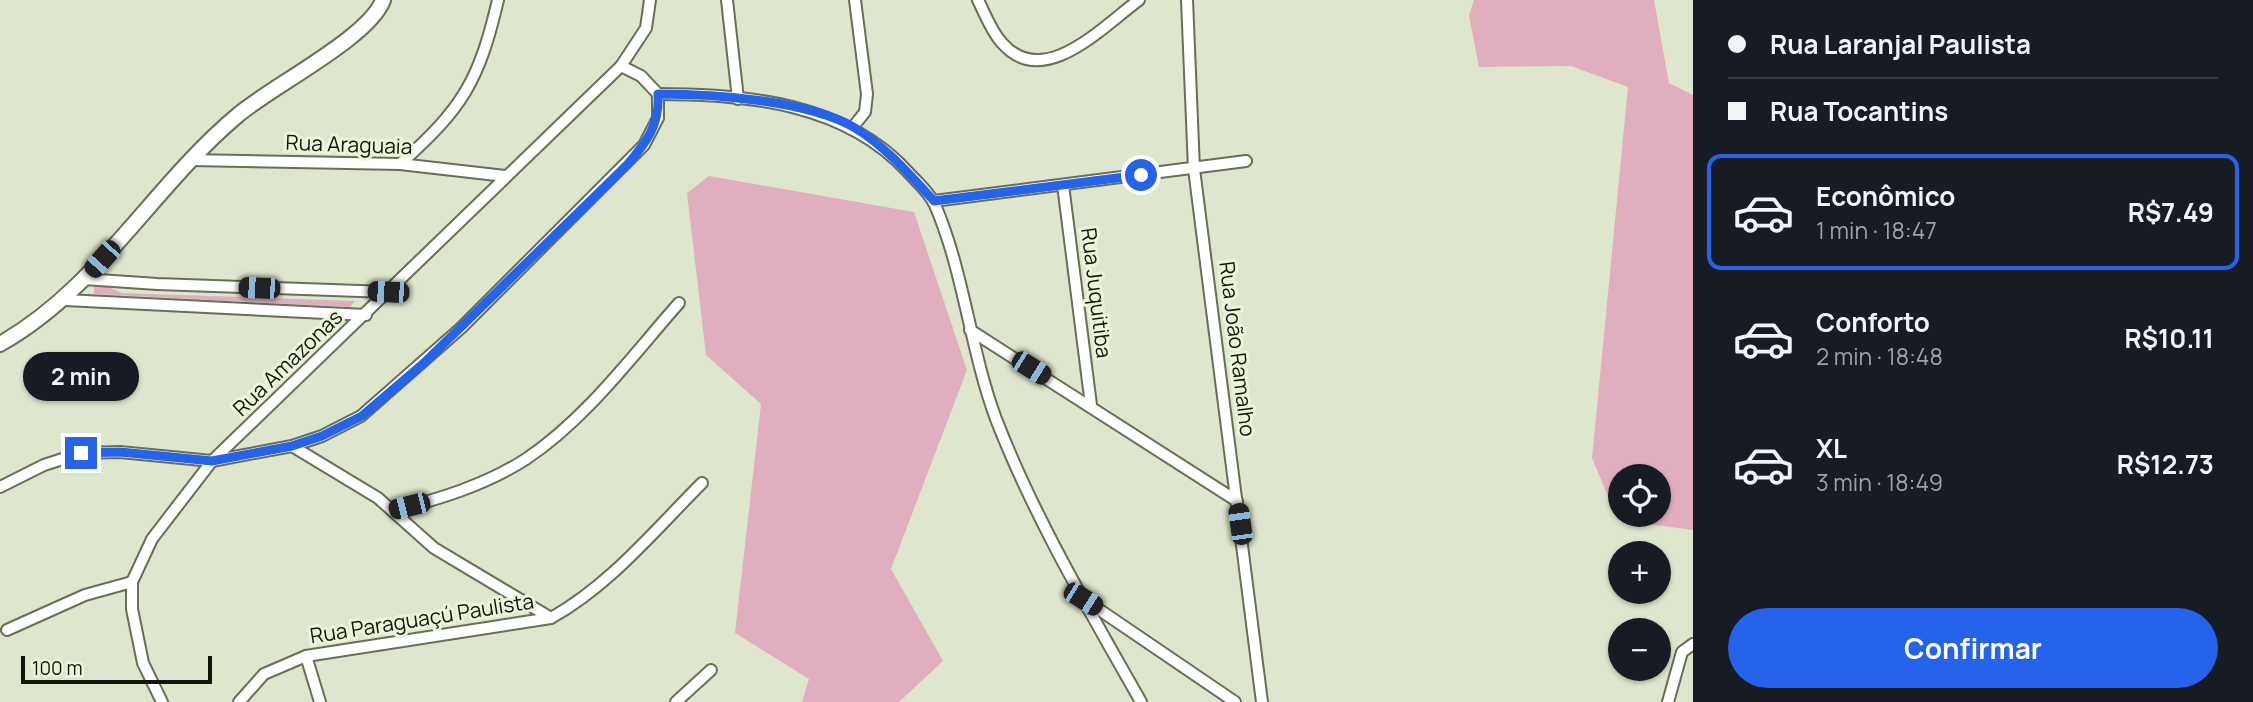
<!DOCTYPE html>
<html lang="pt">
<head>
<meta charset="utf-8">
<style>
	:root { --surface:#171b24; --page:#20242c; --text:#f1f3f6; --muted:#9ea1a6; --line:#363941; --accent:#2563eb }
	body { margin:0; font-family:Manrope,sans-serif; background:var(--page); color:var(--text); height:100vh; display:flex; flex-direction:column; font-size:26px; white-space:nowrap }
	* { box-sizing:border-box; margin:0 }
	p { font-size:23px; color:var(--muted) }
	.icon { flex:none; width:38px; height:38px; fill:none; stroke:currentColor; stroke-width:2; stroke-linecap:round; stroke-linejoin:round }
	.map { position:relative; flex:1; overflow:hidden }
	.details { display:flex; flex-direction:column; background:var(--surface); width:560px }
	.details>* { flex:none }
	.hud { display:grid; align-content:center; height:154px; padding:0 35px; background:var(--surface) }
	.controls { position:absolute; left:1608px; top:464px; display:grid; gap:14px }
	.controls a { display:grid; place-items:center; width:63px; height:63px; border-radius:50%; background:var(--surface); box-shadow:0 2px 5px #0004; font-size:35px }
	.scale { position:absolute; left:21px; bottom:18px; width:191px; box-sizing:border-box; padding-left:7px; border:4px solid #12150c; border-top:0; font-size:19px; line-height:24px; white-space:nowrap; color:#12150c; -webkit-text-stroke:5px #ebf5da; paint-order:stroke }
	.end { position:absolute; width:32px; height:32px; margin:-16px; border:9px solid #2563eb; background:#fff; box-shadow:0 0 0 4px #fff }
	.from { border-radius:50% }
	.bubble { position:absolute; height:49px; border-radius:24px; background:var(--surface); box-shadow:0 2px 5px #0004; font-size:23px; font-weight:700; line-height:49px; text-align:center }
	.car { position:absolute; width:21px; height:42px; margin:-21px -10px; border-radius:9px; box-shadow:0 0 5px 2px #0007; background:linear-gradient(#222 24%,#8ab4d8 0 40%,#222 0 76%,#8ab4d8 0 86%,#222 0) }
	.hud b { display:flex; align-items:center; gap:24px; height:66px; font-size:26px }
	.hud b+b { border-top:2px solid var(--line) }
	.hud i { width:18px; height:18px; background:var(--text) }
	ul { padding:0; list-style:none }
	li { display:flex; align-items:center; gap:21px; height:116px; margin:0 14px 10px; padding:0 21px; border:4px solid transparent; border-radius:14px }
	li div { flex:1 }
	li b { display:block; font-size:26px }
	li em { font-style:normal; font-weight:700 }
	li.active { border-color:var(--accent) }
	li>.icon { width:63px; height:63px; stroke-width:1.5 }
	.button { display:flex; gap:14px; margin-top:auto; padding:14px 35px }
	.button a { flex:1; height:80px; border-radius:42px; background:var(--accent); color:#fff; font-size:28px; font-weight:700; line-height:80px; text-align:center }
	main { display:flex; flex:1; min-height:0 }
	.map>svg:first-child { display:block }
	.green { fill:#e0aebf; fill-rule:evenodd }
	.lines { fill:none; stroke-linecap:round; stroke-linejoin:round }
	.minor-casing { stroke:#676f57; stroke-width:14 }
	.tertiary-casing { stroke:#676f57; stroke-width:18 }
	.minor { stroke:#fff; stroke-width:10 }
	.tertiary { stroke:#fff; stroke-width:14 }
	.route { stroke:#2563eb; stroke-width:9 }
	.labels { text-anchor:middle; stroke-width:6; stroke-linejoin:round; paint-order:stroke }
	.street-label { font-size:21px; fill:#12150c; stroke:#ebf5da }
</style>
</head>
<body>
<main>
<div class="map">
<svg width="1693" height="702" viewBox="0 0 1693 702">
	<rect width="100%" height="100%" fill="#dee7cd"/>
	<g class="green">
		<path d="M1474,0H1654L1669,83L1693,95V530L1618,520L1592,458L1628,87L1571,66L1479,67L1469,16ZM1659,476V514H1620V476Z"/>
		<polygon points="709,176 914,212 967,370 891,569 943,661 899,702 802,702 809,679 735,633 761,404 706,355 687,193"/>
		<polygon points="101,284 122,293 355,301 350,307 94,294 94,287"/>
	</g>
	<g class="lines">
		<defs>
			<g id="minor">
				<polyline points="727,0 738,99"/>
				<path d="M978,0C985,14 991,31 1002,43C1044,91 1103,26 1139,0"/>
				<polyline points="1187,0 1194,169 1262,702"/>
				<path d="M658,94C747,94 845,103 908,172C917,182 930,193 935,205C964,272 970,349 996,419C1034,517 1089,610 1141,702"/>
				<polyline points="853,127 865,112 867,94 855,0"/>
				<polyline points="190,160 400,164 505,176"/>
				<path d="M400,164C463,108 479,81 498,0"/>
				<polyline points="1063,185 1091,405"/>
				<polyline points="934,201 1246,161"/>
				<polyline points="84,279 157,284 388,292"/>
				<polyline points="65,300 366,315"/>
				<polyline points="970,330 1237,501"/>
				<polyline points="292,446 378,498 434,548 551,618"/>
				<polyline points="0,487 44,465 81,453 120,452 212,461 292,446 322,436 361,416 461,328 644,145 658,118 658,94 641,76 621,66"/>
				<path d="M393,511C439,499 486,485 526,459C586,419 632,356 679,303"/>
				<polyline points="1085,600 1235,702"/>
				<polyline points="7,630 85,595 132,582"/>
				<polyline points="306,656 320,702"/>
				<polyline points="162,702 143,663 132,609 132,582 152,539 212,461 621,66 646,28 650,0"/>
				<path d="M239,702L264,674L306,656L551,618C610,585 654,531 702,483"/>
				<polyline points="676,702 711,670"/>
				<polyline points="1668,702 1682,652 1693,644"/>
			</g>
			<path id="tertiary" d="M0,344C98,289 153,186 238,115C272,86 370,37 383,0"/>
		</defs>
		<use href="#minor" class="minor-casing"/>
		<use href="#tertiary" class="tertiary-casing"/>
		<use href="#minor" class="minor"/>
		<use href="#tertiary" class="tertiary"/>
	</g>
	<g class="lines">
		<path class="route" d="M81,453L120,452L212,461L292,446L322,436L362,416L424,363L627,165C646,143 660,125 658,94C712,94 808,100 855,128C886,147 910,175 934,201L1141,175"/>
	</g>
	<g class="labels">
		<g class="street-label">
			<text transform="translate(349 145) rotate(2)" y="7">Rua Araguaia</text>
			<text transform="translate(1096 293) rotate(83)" y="7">Rua Juquitiba</text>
			<text transform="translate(1237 349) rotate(83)" y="7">Rua João Ramalho</text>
			<text transform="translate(288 363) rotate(-44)" y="7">Rua Amazonas</text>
			<text transform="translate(422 619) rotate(-9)" y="7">Rua Paraguaçú Paulista</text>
		</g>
	</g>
</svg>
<div class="controls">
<a><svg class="icon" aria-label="locate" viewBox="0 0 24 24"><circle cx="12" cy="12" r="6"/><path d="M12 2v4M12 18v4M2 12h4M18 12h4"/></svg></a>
<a>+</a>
<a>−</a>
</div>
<div class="scale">100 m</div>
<i class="end from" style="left:1141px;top:175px"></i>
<i class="end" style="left:81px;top:453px"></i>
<div class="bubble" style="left:23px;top:352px;width:116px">2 min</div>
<i class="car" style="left:102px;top:259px;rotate:222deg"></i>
<i class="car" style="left:259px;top:288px;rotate:272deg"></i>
<i class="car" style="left:388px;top:292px;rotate:272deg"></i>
<i class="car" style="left:1031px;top:368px;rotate:122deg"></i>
<i class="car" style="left:409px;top:506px;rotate:256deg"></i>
<i class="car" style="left:1240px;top:524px;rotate:352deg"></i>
<i class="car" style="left:1083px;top:599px;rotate:122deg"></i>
</div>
<section class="details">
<div class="hud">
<b><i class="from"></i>Rua Laranjal Paulista</b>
<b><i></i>Rua Tocantins</b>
</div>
<ul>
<li class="active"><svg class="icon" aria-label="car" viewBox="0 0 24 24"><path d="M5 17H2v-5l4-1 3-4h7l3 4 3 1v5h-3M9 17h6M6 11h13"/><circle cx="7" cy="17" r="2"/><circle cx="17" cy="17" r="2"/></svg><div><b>Econômico</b><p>1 min · 18:47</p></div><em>R$7.49</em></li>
<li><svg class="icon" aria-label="car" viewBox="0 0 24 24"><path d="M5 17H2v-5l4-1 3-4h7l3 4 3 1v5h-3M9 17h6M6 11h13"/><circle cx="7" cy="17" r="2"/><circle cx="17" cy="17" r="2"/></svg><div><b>Conforto</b><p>2 min · 18:48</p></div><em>R$10.11</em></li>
<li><svg class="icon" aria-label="car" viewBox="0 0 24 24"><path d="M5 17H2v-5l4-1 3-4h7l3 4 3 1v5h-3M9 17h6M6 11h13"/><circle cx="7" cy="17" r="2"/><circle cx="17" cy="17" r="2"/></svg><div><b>XL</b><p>3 min · 18:49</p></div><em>R$12.73</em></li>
</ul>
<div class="button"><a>Confirmar</a></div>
</section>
</main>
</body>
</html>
